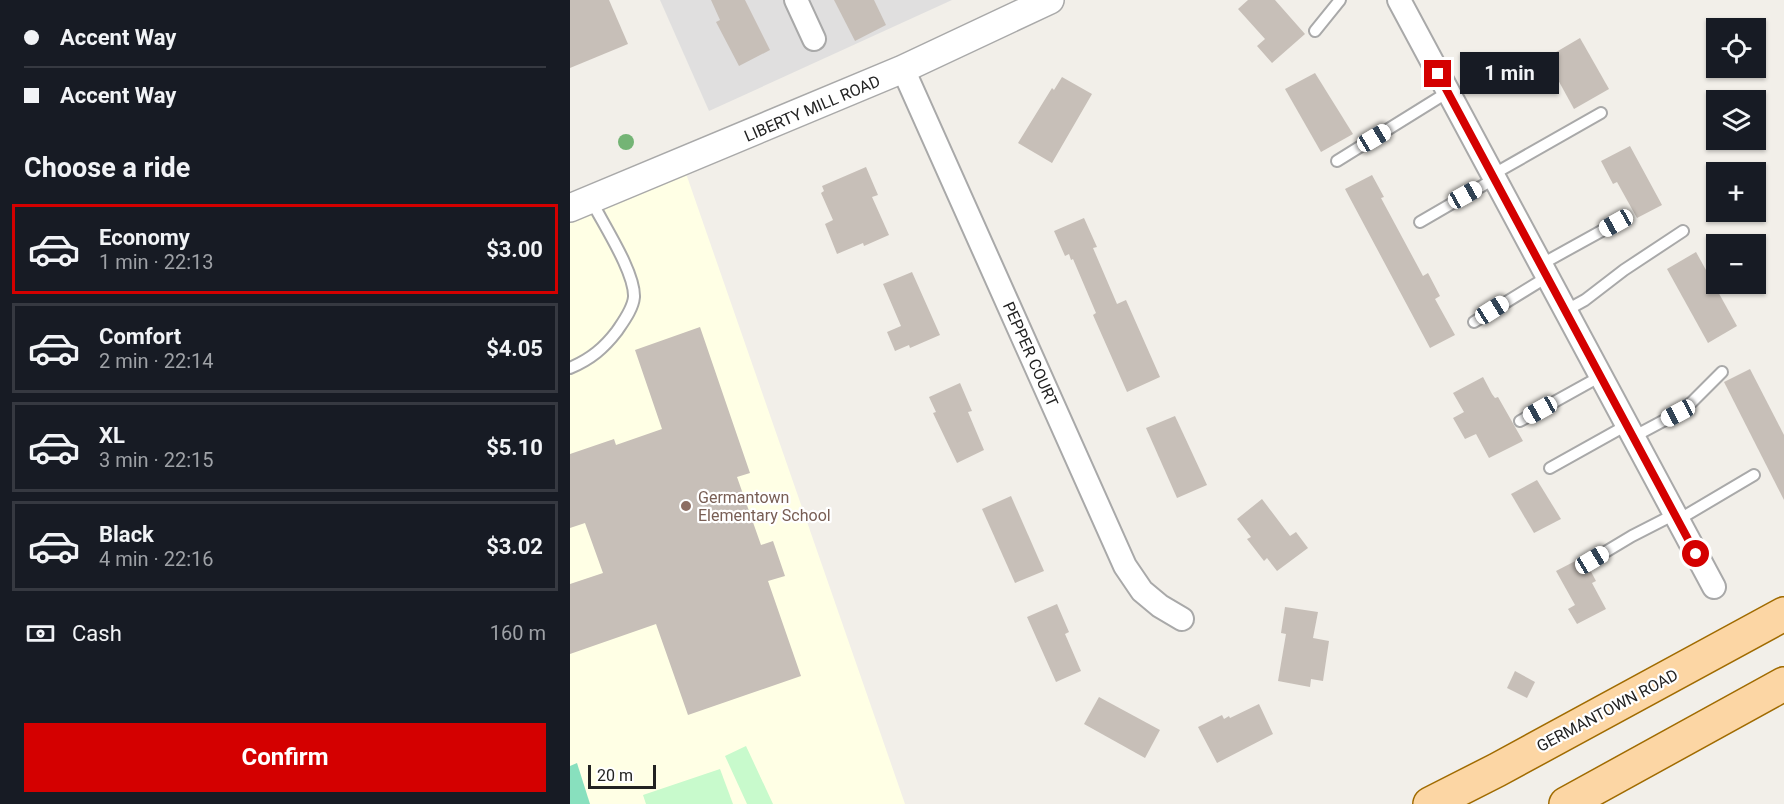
<!DOCTYPE html>
<html lang="en">
<head>
<meta charset="utf-8">
<style>
	:root { --surface:#171b24; --page:#242831; --text:#f1f3f6; --muted:#9ea1a6; --line:#363941; --accent:#d40000 }
	body { margin:0; font-family:Roboto,sans-serif; background:var(--page); color:var(--text); height:100vh; display:flex; flex-direction:column; font-size:22px; white-space:nowrap }
	* { box-sizing:border-box; margin:0 }
	p { font-size:20px; color:var(--muted) }
	.icon { flex:none; width:33px; height:33px; fill:none; stroke:currentColor; stroke-width:2; stroke-linecap:round; stroke-linejoin:round }
	.map { position:relative; flex:1; overflow:hidden }
	.drawer { display:flex; flex-direction:column; background:var(--surface); width:570px }
	.drawer>* { flex:none }
	.guide { display:grid; align-content:center; height:132px; padding:0 24px; background:var(--surface) }
	.buttons { position:absolute; left:1136px; top:18px; display:grid; gap:12px }
	.buttons a { display:grid; place-items:center; width:60px; height:60px; border-radius:0px; background:var(--surface); box-shadow:0 2px 4px #0004; font-size:30px }
	.scale { position:absolute; left:18px; bottom:15px; width:68px; box-sizing:border-box; padding-left:6px; border:3px solid #222; border-top:0; font-size:16px; line-height:21px; white-space:nowrap; color:#222; -webkit-text-stroke:4px #fff; paint-order:stroke }
	.end { position:absolute; width:27px; height:27px; margin:-14px; border:8px solid #d40000; background:#fff; box-shadow:0 0 0 3px #fff }
	.from { border-radius:50% }
	.bubble { position:absolute; height:42px; border-radius:0px; background:var(--surface); box-shadow:0 2px 4px #0004; font-size:20px; font-weight:700; line-height:42px; text-align:center }
	.car { position:absolute; width:18px; height:36px; margin:-18px -9px; border-radius:8px; box-shadow:0 0 4px 2px #0007; background:linear-gradient(#fff 24%,#345 0 40%,#fff 0 76%,#345 0 86%,#fff 0) }
	.guide b { display:flex; align-items:center; gap:21px; height:57px; font-size:22px }
	.guide b+b { border-top:2px solid var(--line) }
	.guide i { width:15px; height:15px; background:var(--text) }
	ul { padding:0; list-style:none }
	li { display:flex; align-items:center; gap:18px; height:90px; margin:0 12px 9px; padding:0 12px; border:3px solid var(--line); border-radius:0px }
	li div { flex:1 }
	li b { display:block; font-size:22px }
	li em { font-style:normal; font-weight:700 }
	li.on { border-color:var(--accent) }
	li>.icon { width:54px; height:54px; stroke-width:1.5 }
	h2 { padding:0 24px; font-size:27px; line-height:72px }
	.pay { display:flex; align-items:center; gap:15px; height:66px; padding:0 24px; font-size:22px }
	.pay p { margin-inline-start:auto }
	.primary-button { display:flex; gap:12px; margin-top:auto; padding:12px 24px }
	.primary-button a { flex:1; height:69px; border-radius:0px; background:var(--accent); color:#fff; font-size:24px; font-weight:700; line-height:69px; text-align:center }
	main { display:flex; flex:1; min-height:0 }
	.map>svg:first-child { display:block }
	.residential { fill:#e0dfdf }
	.education { fill:#ffffe5 }
	.park { fill:#c8facc }
	.pitch { fill:#88e0be }
	.building { fill:#c7bfb8 }
	.lines { fill:none; stroke-linecap:round; stroke-linejoin:round }
	.service-casing { stroke:#a9a9a9; stroke-width:14 }
	.minor-casing { stroke:#a9a9a9; stroke-width:26 }
	.tertiary-casing { stroke:#a9a9a9; stroke-width:30 }
	.primary-casing { stroke:#a06b00; stroke-width:36 }
	.service { stroke:#fff; stroke-width:10 }
	.minor { stroke:#fff; stroke-width:22 }
	.tertiary { stroke:#fff; stroke-width:27 }
	.primary { stroke:#fcd6a4; stroke-width:33 }
	.tree { fill:#74b475 }
	.route { stroke:#d40000; stroke-width:8 }
	.education-dot { fill:#8d6e63; stroke:#fff; stroke-width:2 }
	.labels { text-anchor:middle; stroke-width:4.5; stroke-linejoin:round; paint-order:stroke }
	.street-label { font-size:16px; fill:#222; stroke:#fff }
	.education-label { font-size:16px; fill:#785e54; stroke:#fff; text-anchor:start }
</style>
</head>
<body>
<main>
<section class="drawer">
<div class="guide">
<b><i class="from"></i>Accent Way</b>
<b><i></i>Accent Way</b>
</div>
<h2>Choose a ride</h2>
<ul>
<li class="on"><svg class="icon" aria-label="car" viewBox="0 0 24 24"><path d="M5 17H2v-5l4-1 3-4h7l3 4 3 1v5h-3M9 17h6M6 11h13"/><circle cx="7" cy="17" r="2"/><circle cx="17" cy="17" r="2"/></svg><div><b>Economy</b><p>1 min · 22:13</p></div><em>$3.00</em></li>
<li><svg class="icon" aria-label="car" viewBox="0 0 24 24"><path d="M5 17H2v-5l4-1 3-4h7l3 4 3 1v5h-3M9 17h6M6 11h13"/><circle cx="7" cy="17" r="2"/><circle cx="17" cy="17" r="2"/></svg><div><b>Comfort</b><p>2 min · 22:14</p></div><em>$4.05</em></li>
<li><svg class="icon" aria-label="car" viewBox="0 0 24 24"><path d="M5 17H2v-5l4-1 3-4h7l3 4 3 1v5h-3M9 17h6M6 11h13"/><circle cx="7" cy="17" r="2"/><circle cx="17" cy="17" r="2"/></svg><div><b>XL</b><p>3 min · 22:15</p></div><em>$5.10</em></li>
<li><svg class="icon" aria-label="car" viewBox="0 0 24 24"><path d="M5 17H2v-5l4-1 3-4h7l3 4 3 1v5h-3M9 17h6M6 11h13"/><circle cx="7" cy="17" r="2"/><circle cx="17" cy="17" r="2"/></svg><div><b>Black</b><p>4 min · 22:16</p></div><em>$3.02</em></li>
</ul>
<div class="pay"><svg class="icon" aria-label="cash" viewBox="0 0 24 24"><path d="M3 7h18v10H3z"/><circle cx="12" cy="12" r="2"/></svg>Cash<p>160 m</p></div>
<div class="primary-button"><a>Confirm</a></div>
</section>
<div class="map">
<svg width="1214" height="804" viewBox="0 0 1214 804">
	<rect width="100%" height="100%" fill="#f2efe9"/>
	<polygon class="residential" points="90,0 382,0 139,111"/>
	<polygon class="education" points="112,162 335,804 0,804 0,208"/>
	<g class="park">
		<polygon points="176,746 203,804 177,804 155,756"/>
		<polygon points="150,769 163,804 76,804 73,795"/>
	</g>
	<polygon class="pitch" points="7,763 20,804 0,804 0,766"/>
	<g class="building">
		<polygon points="0,0 39,0 58,44 0,68"/>
		<polygon points="141,0 175,0 200,50 169,66 146,22 150,20"/>
		<polygon points="264,0 304,0 316,25 285,41"/>
		<polygon points="678,0 705,0 735,34 702,63 687,46 695,39 668,9"/>
		<polygon points="1010,38 1039,89 1004,109 976,58"/>
		<polygon points="745,73 783,134 751,152 715,89"/>
		<polygon points="492,77 522,94 482,163 448,143 482,88 484,90"/>
		<polygon points="1060,146 1092,205 1067,218 1047,182 1043,184 1031,161"/>
		<polygon points="296,167 308,195 302,197 319,235 294,246 293,243 267,254 255,224 263,220 251,193 254,191 252,186"/>
		<polygon points="802,175 814,197 811,198 853,276 858,273 870,296 865,299 885,335 860,348 775,189"/>
		<polygon points="514,218 527,247 523,248 547,304 556,300 590,377 557,392 523,315 526,313 503,259 501,260 499,254 495,256 484,231"/>
		<polygon points="1126,252 1167,326 1138,343 1097,269"/>
		<polygon points="342,272 370,335 340,348 339,345 325,351 317,332 331,326 313,284"/>
		<polygon points="130,327 180,473 167,477 191,545 203,541 215,576 198,581 231,676 118,715 86,624 0,654 0,584 33,573 15,523 0,528 0,454 44,439 46,445 92,429 65,350"/>
		<polygon points="1180,369 1214,435 1214,500 1154,382"/>
		<polygon points="913,377 922,394 925,398 928,397 953,441 919,458 906,434 895,439 883,418 894,412 883,393"/>
		<polygon points="390,383 402,411 398,412 414,450 387,463 363,413 366,412 359,397"/>
		<polygon points="605,416 637,485 607,498 576,428"/>
		<polygon points="967,480 991,519 964,533 941,494"/>
		<polygon points="441,496 474,571 445,583 412,509"/>
		<polygon points="692,499 720,536 726,532 738,548 707,571 697,558 694,561 677,539 681,537 667,519"/>
		<polygon points="1013,557 1026,581 1022,583 1036,609 1007,624 998,609 1005,605 986,571"/>
		<polygon points="487,604 499,632 495,634 511,671 486,682 457,617"/>
		<polygon points="715,607 748,612 743,638 759,641 753,681 741,679 740,687 708,681 716,634 711,633"/>
		<polygon points="945,671 965,682 957,698 937,688"/>
		<polygon points="529,697 590,730 575,758 514,724"/>
		<polygon points="689,704 703,734 647,763 628,727 652,715 654,719 659,716 660,718"/>
	</g>
	<g class="lines">
		<defs>
			<g id="service">
				<polyline points="745,31 770,0"/>
				<polyline points="767,161 878,92"/>
				<polyline points="922,175 1031,113"/>
				<polyline points="850,222 924,179"/>
				<polyline points="970,265 1046,223"/>
				<polyline points="995,311 1015,300 1054,270 1113,231"/>
				<polyline points="904,322 977,277"/>
				<path d="M0,368C21,359 34,348 47,331C53,322 63,309 64,297C65,272 33,224 21,200"/>
				<polyline points="950,421 1031,376"/>
				<polyline points="1063,437 1108,413 1122,402 1152,372"/>
				<polyline points="980,468 1057,425"/>
				<polyline points="1108,520 1184,475"/>
				<polyline points="1022,560 1062,536 1105,514"/>
			</g>
			<g id="minor">
				<polyline points="226,0 244,39"/>
				<polyline points="829,0 1144,587"/>
				<polyline points="333,69 555,566 572,591 590,606 612,619"/>
			</g>
			<polyline id="tertiary" points="0,208 333,69 480,0"/>
			<g id="primary">
				<polyline points="860,804 927,770 1214,614"/>
				<polyline points="996,804 1214,684"/>
			</g>
		</defs>
		<use href="#service" class="service-casing"/>
		<use href="#minor" class="minor-casing"/>
		<use href="#tertiary" class="tertiary-casing"/>
		<use href="#primary" class="primary-casing"/>
		<use href="#service" class="service"/>
		<use href="#minor" class="minor"/>
		<use href="#tertiary" class="tertiary"/>
		<use href="#primary" class="primary"/>
	</g>
	<circle class="tree" cx="56" cy="142" r="8"/>
	<g class="lines">
		<polyline class="route" points="868,74 1126,554"/>
	</g>
	<circle class="education-dot" cx="116" cy="506" r="6"/>
	<g class="labels">
		<g class="street-label">
			<text transform="translate(242 108) rotate(-23)" y="6">LIBERTY MILL ROAD</text>
			<text transform="translate(461 354) rotate(66)" y="6">PEPPER COURT</text>
			<text transform="translate(1037 710) rotate(-28)" y="6">GERMANTOWN ROAD</text>
		</g>
		<g class="education-label">
			<text x="128" y="503">Germantown<tspan x="128" dy="18">Elementary School</tspan></text>
		</g>
	</g>
</svg>
<div class="buttons">
<a><svg class="icon" aria-label="locate" viewBox="0 0 24 24"><circle cx="12" cy="12" r="6"/><path d="M12 2v4M12 18v4M2 12h4M18 12h4"/></svg></a>
<a><svg class="icon" aria-label="layers" viewBox="0 0 24 24"><path d="M12 4l9 5-9 5-9-5zM3 14l9 5 9-5"/></svg></a>
<a>+</a>
<a>−</a>
</div>
<div class="scale">20 m</div>
<i class="end from" style="left:1126px;top:554px"></i>
<i class="end" style="left:868px;top:74px"></i>
<div class="bubble" style="left:890px;top:52px;width:99px">1 min</div>
<i class="car" style="left:804px;top:138px;rotate:59deg"></i>
<i class="car" style="left:895px;top:195px;rotate:61deg"></i>
<i class="car" style="left:1046px;top:223px;rotate:241deg"></i>
<i class="car" style="left:922px;top:310px;rotate:58deg"></i>
<i class="car" style="left:970px;top:410px;rotate:241deg"></i>
<i class="car" style="left:1108px;top:413px;rotate:242deg"></i>
<i class="car" style="left:1022px;top:560px;rotate:59deg"></i>
</div>
</main>
</body>
</html>
